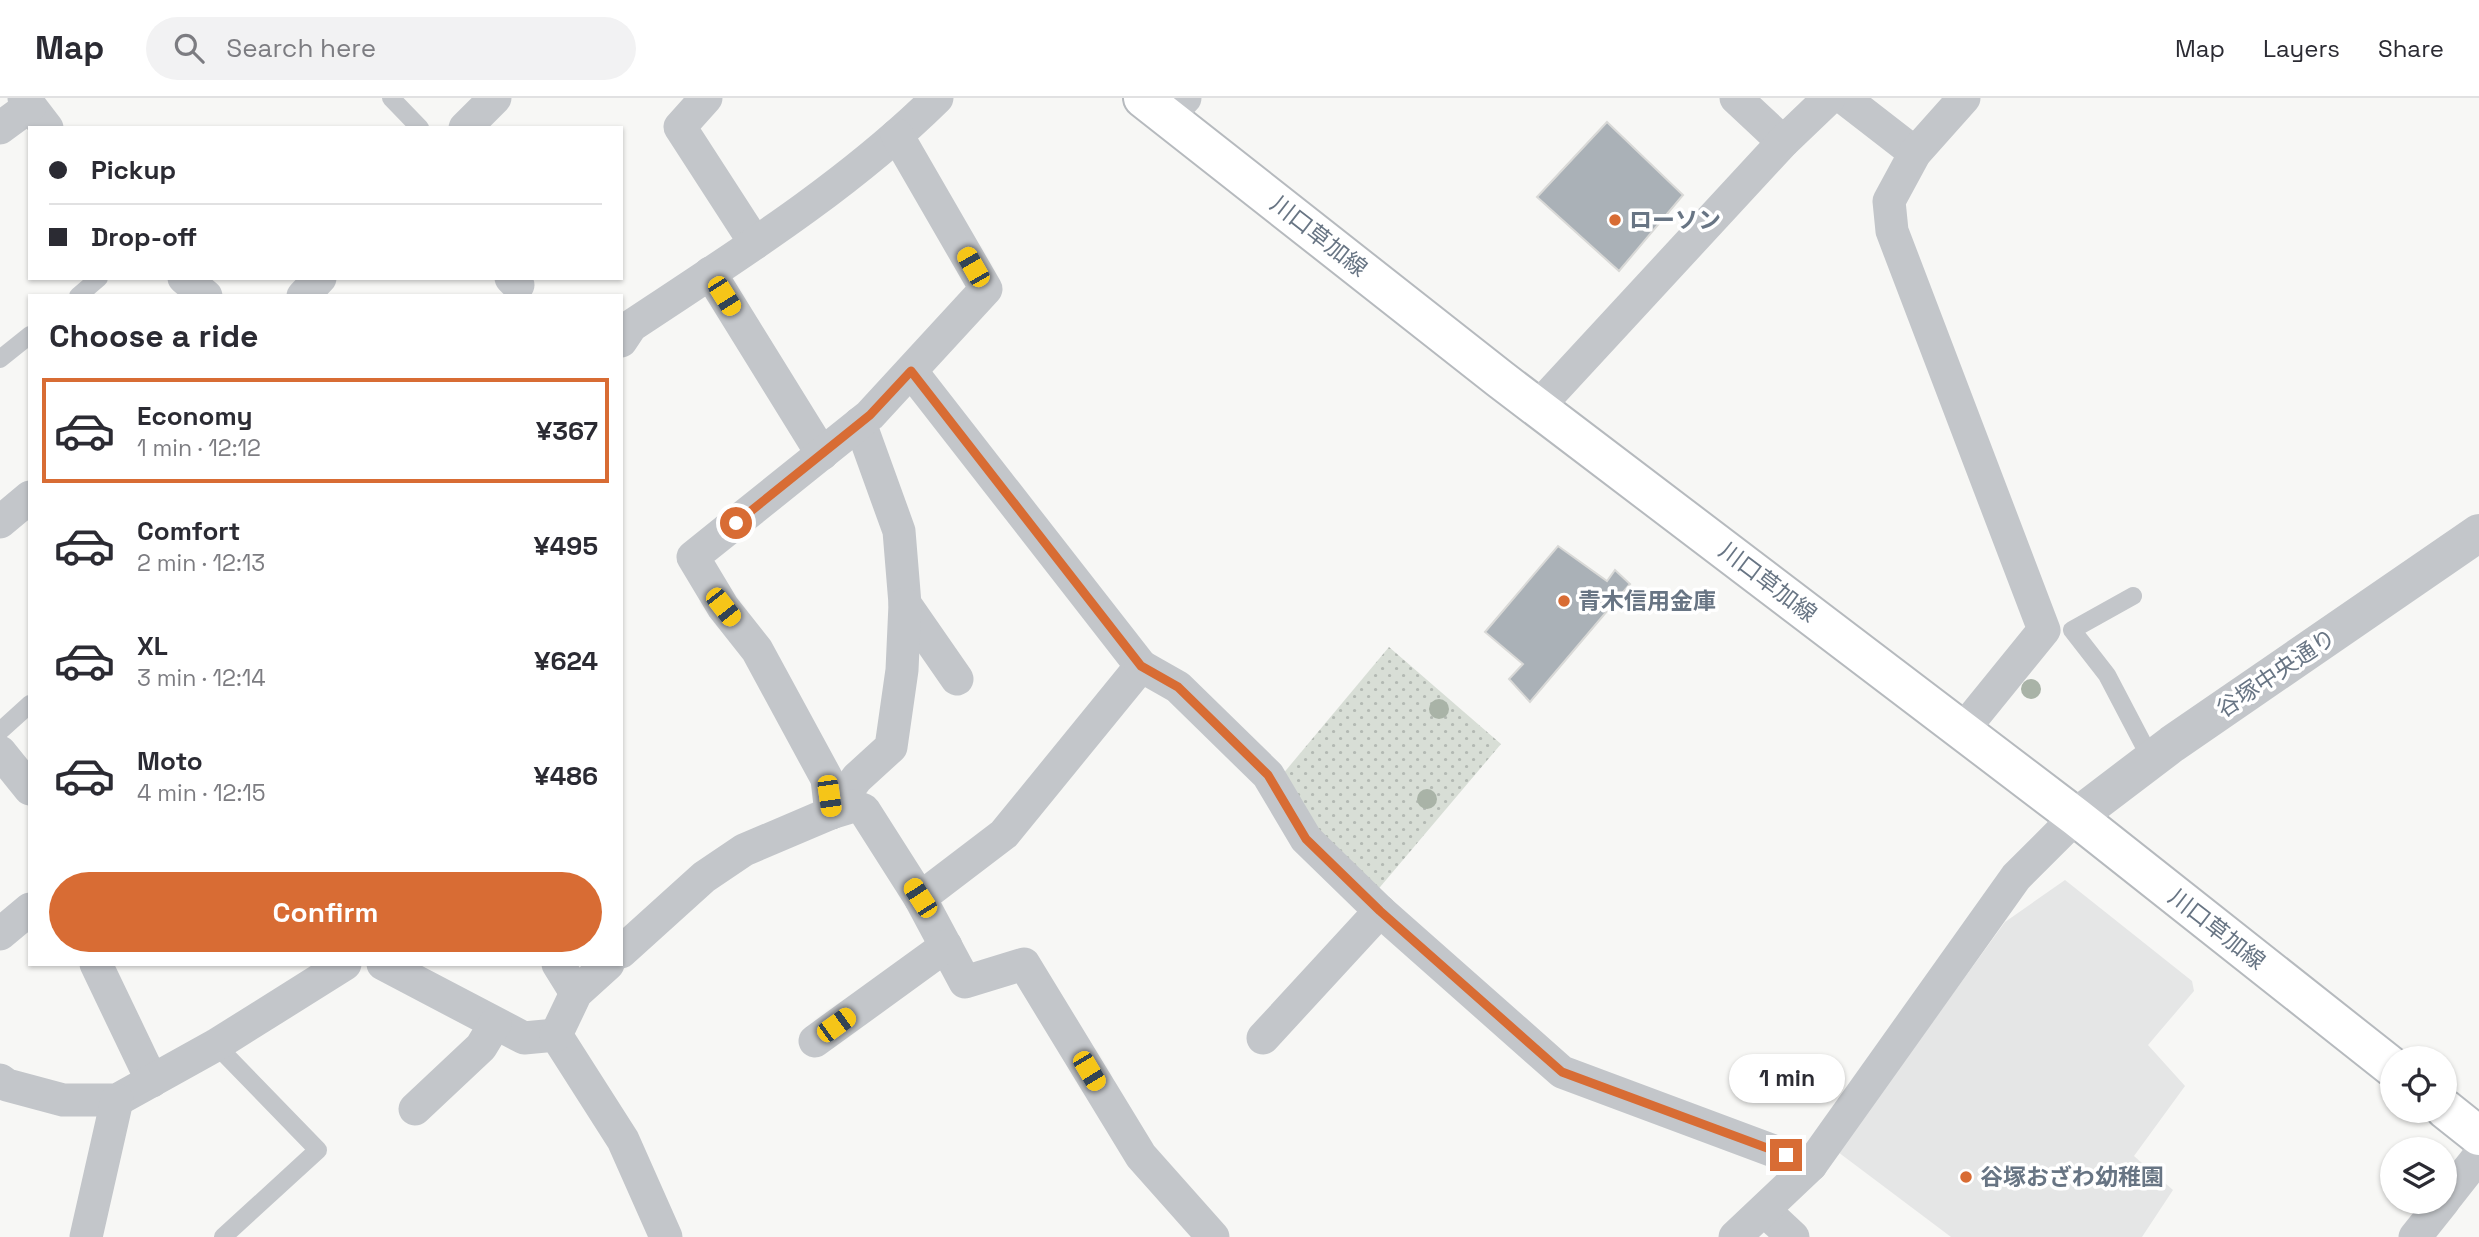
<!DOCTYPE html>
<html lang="en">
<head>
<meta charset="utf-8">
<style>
	:root { --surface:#fff; --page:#f2f2f3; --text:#2b2b33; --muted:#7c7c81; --line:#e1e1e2; --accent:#d86c34 }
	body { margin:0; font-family:"Space Grotesk","Noto Sans JP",sans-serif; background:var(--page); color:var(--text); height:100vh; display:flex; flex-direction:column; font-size:26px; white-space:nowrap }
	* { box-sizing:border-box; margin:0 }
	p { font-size:23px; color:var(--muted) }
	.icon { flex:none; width:38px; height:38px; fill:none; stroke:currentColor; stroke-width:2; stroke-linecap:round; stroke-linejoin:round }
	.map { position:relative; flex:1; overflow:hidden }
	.panel { position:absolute; left:28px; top:196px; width:595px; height:672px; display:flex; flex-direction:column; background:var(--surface); border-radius:0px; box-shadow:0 2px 5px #0004 }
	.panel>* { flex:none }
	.hud { position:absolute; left:28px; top:28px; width:595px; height:154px; border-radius:0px; box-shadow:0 2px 5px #0004; display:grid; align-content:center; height:154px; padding:0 21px; background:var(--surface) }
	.controls { position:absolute; left:2380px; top:948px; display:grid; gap:14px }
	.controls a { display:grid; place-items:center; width:77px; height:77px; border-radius:50%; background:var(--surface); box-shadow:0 2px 5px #0004; font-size:35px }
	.end { position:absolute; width:32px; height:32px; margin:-16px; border:9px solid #d86c34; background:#fff; box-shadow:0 0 0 4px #fff }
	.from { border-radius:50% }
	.bubble { position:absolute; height:49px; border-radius:24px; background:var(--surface); box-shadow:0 2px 5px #0004; font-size:23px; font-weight:600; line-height:49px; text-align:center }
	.car { position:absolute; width:21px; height:42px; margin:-21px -10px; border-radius:9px; box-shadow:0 0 5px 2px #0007; background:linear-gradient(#f5c518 24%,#345 0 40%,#f5c518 0 76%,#345 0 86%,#f5c518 0) }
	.hud b { display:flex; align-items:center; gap:24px; height:66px; font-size:26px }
	.hud b+b { border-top:2px solid var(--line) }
	.hud i { width:18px; height:18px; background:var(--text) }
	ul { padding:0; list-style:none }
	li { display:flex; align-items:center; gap:21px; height:105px; margin:0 14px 10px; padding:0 7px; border:4px solid transparent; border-radius:0px }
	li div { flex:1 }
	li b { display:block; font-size:26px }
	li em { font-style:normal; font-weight:600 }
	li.current { border-color:var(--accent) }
	li>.icon { width:63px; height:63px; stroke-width:1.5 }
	h2 { padding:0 21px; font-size:32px; line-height:84px }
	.cta { display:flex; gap:14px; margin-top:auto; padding:14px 21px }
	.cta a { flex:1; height:80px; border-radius:42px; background:var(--accent); color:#fff; font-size:28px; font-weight:600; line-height:80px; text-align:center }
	header { display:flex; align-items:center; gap:42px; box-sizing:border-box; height:98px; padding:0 35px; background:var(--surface); border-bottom:2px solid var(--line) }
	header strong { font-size:33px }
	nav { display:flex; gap:38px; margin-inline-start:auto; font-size:24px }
	.search { width:490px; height:63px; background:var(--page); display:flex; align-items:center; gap:18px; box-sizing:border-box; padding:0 24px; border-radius:38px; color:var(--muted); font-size:26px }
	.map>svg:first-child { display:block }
	.built { fill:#e5e6e6 }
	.park { fill:url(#park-dots) }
	.building { fill:#aab1b7; stroke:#d9d9d7; stroke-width:2 }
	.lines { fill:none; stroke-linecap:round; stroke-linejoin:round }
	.secondary-casing { stroke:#b6babe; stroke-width:42 }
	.service { stroke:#c3c6ca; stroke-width:18 }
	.minor { stroke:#c3c6ca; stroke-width:33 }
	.tertiary { stroke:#c3c6ca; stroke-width:38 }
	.secondary { stroke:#fff; stroke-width:38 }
	.tree { fill:#a9b3a7 }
	.route { stroke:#d86c34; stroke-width:9 }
	.poi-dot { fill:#d86c34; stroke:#fff; stroke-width:2.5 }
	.labels { text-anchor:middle; stroke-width:7; stroke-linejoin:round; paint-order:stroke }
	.poi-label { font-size:23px; font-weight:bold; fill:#687584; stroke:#fff; text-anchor:start }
	.street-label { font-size:23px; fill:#687584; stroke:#fff }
</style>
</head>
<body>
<header>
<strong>Map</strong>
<div class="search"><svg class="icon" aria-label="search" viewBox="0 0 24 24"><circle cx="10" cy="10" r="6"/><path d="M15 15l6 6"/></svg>Search here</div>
<nav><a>Map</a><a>Layers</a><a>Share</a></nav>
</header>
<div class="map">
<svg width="2479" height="1139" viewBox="0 0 2479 1139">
	<defs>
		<pattern id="park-dots" width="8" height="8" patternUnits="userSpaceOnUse" patternTransform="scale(1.75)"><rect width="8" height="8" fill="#d8ded6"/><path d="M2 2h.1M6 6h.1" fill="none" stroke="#b3b9b3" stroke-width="1.8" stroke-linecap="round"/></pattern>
	</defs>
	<rect width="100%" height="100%" fill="#f7f7f5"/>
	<polygon class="built" points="2065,782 2192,883 2194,893 2148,947 2185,988 2134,1058 2173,1092 2142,1139 1951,1139 1838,1054 2005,824"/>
	<polygon class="park" points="1389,549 1501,646 1375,795 1322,746 1282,677"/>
	<g class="building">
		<polygon points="1607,24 1683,97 1619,173 1537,99"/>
		<polygon points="1558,448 1607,483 1615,472 1630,486 1530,604 1509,581 1523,566 1485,534"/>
	</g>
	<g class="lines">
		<defs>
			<g id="secondary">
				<polyline points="1143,0 1500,281 2076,719 2392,969"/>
				<polyline points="2445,1011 2479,1038"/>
			</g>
		</defs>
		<use href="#secondary" class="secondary-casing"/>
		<g class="service">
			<polyline points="391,0 420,30"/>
			<polyline points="78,198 99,180"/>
			<polyline points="0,261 30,237"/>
			<polyline points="2133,498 2072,532 2107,577 2151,661"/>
			<polyline points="0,633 30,606"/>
			<polyline points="216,947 318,1052 223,1139"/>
		</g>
		<g class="minor">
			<polyline points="24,0 47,30"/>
			<polyline points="706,0 680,29 755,145"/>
			<polyline points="1736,0 1783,44"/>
			<polyline points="1844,0 1915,55"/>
			<polyline points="1168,18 1185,0"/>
			<polyline points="0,30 30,8"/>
			<polyline points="465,30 495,0"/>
			<polyline points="710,175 822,356"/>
			<polyline points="184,180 206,198"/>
			<polyline points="511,180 518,187"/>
			<polyline points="303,198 320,180"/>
			<path d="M621,243L631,228C735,159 848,88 937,0"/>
			<polyline points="911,273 1141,568 1004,736 920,800"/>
			<polyline points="1538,309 1783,44 1829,0"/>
			<polyline points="860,325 899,433 905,506 957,581"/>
			<polyline points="0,424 30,399"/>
			<polyline points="1141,568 1178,589 1268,677 1306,741 1380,813 1562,974 1811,1067"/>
			<polyline points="1962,633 2044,532 1892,133 1889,103 1915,55 1964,0"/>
			<polyline points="0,654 30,691"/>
			<polyline points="831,715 827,681 757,552 723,509 693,459 870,317 986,191 897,37"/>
			<polyline points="831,715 857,680 891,649 902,572 905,506"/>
			<polyline points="0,836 30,811"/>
			<polyline points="621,854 704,779 744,752 831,715 854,708 864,712 920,800 965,884 1024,866 1141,1058 1213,1139"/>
			<polyline points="96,866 152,983"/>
			<polyline points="383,866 524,940 556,937 623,1042 666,1139"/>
			<polyline points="558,866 576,895"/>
			<polyline points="556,937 576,895 608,866"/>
			<polyline points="1263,940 1380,813"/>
			<polyline points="815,943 946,848"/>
			<polyline points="0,982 7,987 63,1002 117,1002 216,947 345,866"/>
			<polyline points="415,1011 481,949 495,926"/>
			<polyline points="2445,1101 2479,1058"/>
			<polyline points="1765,1113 1793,1139"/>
			<polyline points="86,1139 117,1002"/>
			<polyline points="1735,1139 1811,1067 2016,779 2076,719"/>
			<polyline points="2415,1139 2443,1104"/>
		</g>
		<polyline class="tertiary" points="2076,719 2172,646 2479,435"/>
		<use href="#secondary" class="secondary"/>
	</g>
	<g class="tree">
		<circle cx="2031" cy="591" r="10"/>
		<circle cx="1439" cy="611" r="10"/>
		<circle cx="1427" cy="701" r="10"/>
	</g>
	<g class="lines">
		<polyline class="route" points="736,425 870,317 911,273 1141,568 1178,589 1268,677 1306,741 1380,813 1562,974 1786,1057"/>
	</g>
	<g class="poi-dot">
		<circle cx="1615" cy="122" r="7"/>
		<circle cx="1564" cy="503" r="7"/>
		<circle cx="1966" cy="1079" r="7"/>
	</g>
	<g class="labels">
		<g class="poi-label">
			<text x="1629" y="130">ローソン</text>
			<text x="1578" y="511">青木信用金庫</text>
			<text x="1980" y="1087">谷塚おざわ幼稚園</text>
		</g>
		<g class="street-label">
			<text transform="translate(1319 138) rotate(38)" y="8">川口草加線</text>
			<text transform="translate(1768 484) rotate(37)" y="8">川口草加線</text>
			<text transform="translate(2276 575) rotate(-34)" y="8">谷塚中央通り</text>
			<text transform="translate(2217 831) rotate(38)" y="8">川口草加線</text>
		</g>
	</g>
</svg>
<div class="controls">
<a><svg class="icon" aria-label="locate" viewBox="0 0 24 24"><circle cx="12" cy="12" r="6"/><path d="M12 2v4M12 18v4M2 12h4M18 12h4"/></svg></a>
<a><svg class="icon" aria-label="layers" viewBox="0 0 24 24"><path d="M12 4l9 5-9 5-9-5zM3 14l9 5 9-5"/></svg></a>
</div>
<i class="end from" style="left:736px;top:425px"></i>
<i class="end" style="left:1786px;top:1057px"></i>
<div class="bubble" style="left:1729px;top:956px;width:116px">1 min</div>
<i class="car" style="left:973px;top:169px;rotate:330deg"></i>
<i class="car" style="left:724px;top:198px;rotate:148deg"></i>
<i class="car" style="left:723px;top:509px;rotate:142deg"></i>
<i class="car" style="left:829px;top:698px;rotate:172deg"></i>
<i class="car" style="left:920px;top:800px;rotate:327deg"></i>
<i class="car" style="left:836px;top:927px;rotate:54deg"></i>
<i class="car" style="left:1089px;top:973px;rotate:149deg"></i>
<div class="hud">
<b><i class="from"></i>Pickup</b>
<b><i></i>Drop-off</b>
</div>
<section class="panel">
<h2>Choose a ride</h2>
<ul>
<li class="current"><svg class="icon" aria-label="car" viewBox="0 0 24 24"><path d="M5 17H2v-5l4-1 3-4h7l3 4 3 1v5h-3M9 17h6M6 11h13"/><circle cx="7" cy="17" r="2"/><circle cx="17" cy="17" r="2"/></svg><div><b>Economy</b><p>1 min · 12:12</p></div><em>¥367</em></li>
<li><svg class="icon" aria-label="car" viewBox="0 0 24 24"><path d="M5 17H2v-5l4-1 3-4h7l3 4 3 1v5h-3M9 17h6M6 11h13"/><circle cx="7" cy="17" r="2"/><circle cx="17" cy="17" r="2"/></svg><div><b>Comfort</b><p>2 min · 12:13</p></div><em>¥495</em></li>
<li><svg class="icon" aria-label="car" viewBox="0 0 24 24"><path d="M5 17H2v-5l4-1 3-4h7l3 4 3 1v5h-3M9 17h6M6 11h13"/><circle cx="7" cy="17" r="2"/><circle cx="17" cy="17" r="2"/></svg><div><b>XL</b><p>3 min · 12:14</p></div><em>¥624</em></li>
<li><svg class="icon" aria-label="car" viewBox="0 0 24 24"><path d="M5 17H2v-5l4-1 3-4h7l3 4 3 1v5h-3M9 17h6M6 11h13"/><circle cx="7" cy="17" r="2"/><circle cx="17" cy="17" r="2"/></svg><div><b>Moto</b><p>4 min · 12:15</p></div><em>¥486</em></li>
</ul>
<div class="cta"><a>Confirm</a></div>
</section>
</div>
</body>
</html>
